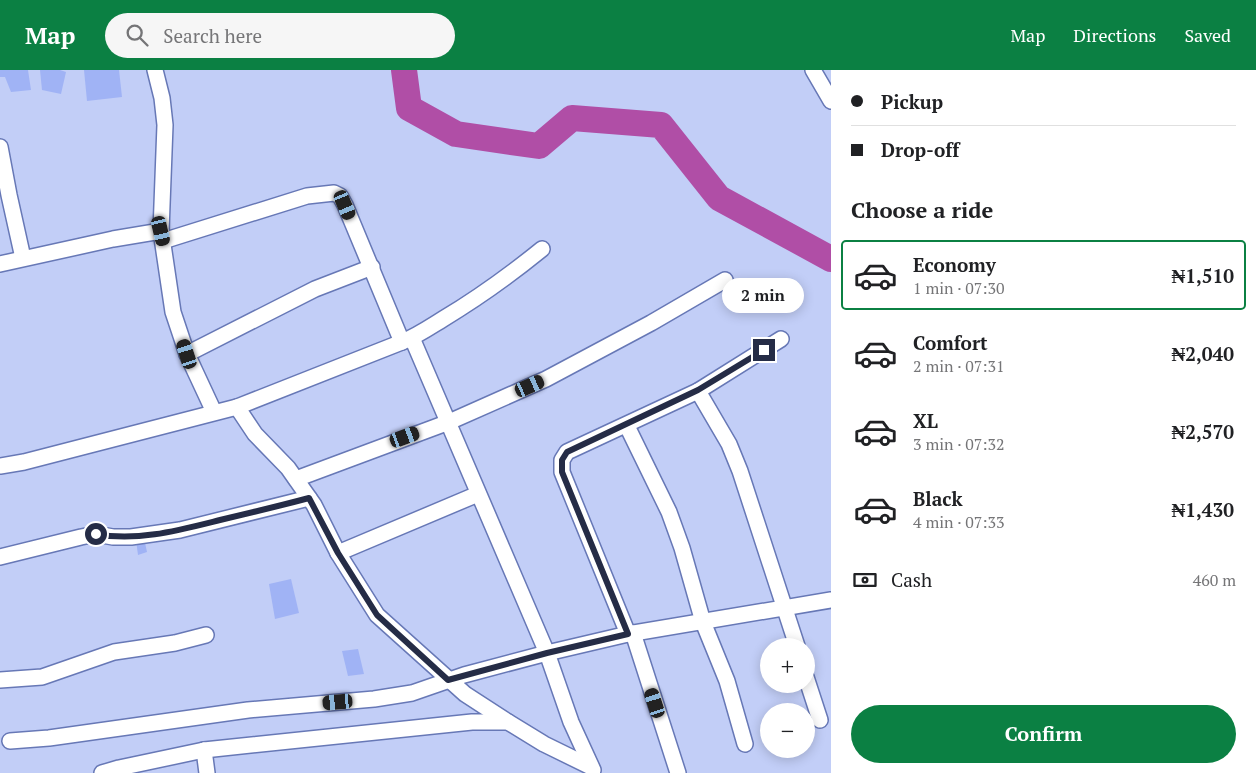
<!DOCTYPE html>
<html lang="en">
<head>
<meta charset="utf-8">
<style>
	:root { --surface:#fff; --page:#f6f6f6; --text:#202124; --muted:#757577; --line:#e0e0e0; --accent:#0b8043 }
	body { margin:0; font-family:"PT Serif",serif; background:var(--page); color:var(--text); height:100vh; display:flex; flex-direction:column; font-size:19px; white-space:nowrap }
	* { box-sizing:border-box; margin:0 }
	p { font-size:16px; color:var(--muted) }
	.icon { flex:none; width:28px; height:28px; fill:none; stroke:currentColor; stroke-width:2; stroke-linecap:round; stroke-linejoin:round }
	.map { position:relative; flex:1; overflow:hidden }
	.details { display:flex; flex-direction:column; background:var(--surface); width:425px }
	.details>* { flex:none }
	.top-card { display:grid; align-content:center; height:110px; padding:0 20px; background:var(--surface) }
	.buttons { position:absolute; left:760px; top:568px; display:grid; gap:10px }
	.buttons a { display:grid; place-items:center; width:55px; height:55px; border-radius:50%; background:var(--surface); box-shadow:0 2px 12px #0003; font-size:25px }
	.end { position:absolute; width:22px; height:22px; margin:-11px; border:6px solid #252c46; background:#fff; box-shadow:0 0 0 2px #fff }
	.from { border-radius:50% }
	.bubble { position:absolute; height:35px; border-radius:18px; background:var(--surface); box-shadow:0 2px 12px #0003; font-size:16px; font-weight:800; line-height:35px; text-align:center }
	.car { position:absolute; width:15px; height:30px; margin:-15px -8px; border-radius:6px; box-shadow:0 0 4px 1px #0007; background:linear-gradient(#222 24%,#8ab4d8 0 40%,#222 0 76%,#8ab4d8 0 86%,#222 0) }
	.top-card b { display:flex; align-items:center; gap:18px; height:48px; font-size:19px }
	.top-card b+b { border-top:1px solid var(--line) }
	.top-card i { width:12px; height:12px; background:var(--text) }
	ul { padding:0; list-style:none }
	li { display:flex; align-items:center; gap:15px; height:70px; margin:0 10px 8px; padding:0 10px; border:2px solid transparent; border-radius:5px }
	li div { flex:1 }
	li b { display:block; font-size:19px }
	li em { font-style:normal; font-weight:800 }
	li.on { border-color:var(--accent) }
	li>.icon { width:45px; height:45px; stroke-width:1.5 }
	h2 { padding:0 20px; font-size:22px; line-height:60px }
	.pay { display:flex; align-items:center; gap:12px; height:55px; padding:0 20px; font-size:19px }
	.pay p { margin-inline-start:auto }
	.button { display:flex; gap:10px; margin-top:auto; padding:10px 20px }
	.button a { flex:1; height:58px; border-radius:30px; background:var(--accent); color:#fff; font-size:20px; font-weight:800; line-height:58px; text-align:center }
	header { display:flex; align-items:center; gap:30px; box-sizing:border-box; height:70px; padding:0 25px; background:var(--accent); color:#fff }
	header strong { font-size:24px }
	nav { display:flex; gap:28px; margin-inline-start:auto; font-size:18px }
	.search { width:350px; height:45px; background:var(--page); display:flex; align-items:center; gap:12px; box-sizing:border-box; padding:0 18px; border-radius:28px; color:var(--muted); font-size:19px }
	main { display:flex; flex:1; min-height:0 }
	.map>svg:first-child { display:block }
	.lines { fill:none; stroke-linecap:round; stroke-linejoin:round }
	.river { stroke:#b04ea6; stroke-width:26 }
	.building { fill:#a0b3f5 }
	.street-casing { stroke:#6778b6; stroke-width:18 }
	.street { stroke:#fff; stroke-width:15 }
	.route { stroke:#252c46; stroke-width:6 }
</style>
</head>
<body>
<header>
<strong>Map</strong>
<div class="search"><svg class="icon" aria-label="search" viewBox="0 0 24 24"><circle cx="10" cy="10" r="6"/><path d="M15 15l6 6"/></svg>Search here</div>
<nav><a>Map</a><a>Directions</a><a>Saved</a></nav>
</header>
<main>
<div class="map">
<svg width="831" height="703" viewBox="0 0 831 703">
	<rect width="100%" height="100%" fill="#c2cef7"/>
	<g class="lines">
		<polyline class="river" points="404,0 409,38 456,64 539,76 572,48 661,55 719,128 831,189"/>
	</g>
	<g class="building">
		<polygon points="0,0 28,0 31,20 11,22 5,7 0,7"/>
		<polygon points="40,0 60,0 66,2 61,24 42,20"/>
		<polygon points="84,0 119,0 122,27 87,31"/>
		<polygon points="144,468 147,482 138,485 136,470"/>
		<polygon points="291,509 299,543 275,549 269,514"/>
		<polygon points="358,579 364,604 348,606 342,581"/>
	</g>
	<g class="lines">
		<defs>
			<g id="street">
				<polyline points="155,0 162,28 165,55 161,161 173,242 187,284 214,342"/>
				<polyline points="813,0 831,31"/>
				<polyline points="0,77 9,125 23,188"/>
				<polyline points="163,171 307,126 334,123 340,126 345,135 402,272"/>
				<polyline points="0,194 113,169 161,161"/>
				<polyline points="412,268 547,583 571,652 593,700"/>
				<polyline points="187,284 315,219 372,197"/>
				<polyline points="698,321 729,374 740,401 797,576"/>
				<polyline points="237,337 255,364 288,398 314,435 338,483 377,545 465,624 508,652"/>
				<polyline points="627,356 669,442 682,478 703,552 727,611 745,674"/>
				<path d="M0,396L24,392L237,337L402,272C417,266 430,257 443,249C478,228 510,205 542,179"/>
				<polyline points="296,409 449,352 546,309 651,253 725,210"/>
				<polyline points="338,483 478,424"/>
				<polyline points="0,487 81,467 96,464 113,467 131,467 180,460 309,428"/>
				<polyline points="633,563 678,703"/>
				<polyline points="628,564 562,402 562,390 567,382 698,321 781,269"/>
				<polyline points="806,607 820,650"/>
				<polyline points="0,610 42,607 114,582 175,573 206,565"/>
				<polyline points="10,671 49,668 248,640 374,629 412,623 464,605 547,583 628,564 831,530"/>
				<polyline points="204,680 207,703"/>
				<polyline points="102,703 119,698 204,680 472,652 508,652 544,674 591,697"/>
			</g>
		</defs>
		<use href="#street" class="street-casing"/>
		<use href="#street" class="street"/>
	</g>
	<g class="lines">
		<path class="route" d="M96,464C137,472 180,460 220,450C250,443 279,436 309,428L338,483L377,545L448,610L547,583L628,564L562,402V390L567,382L698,320L764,280"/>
	</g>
</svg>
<div class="buttons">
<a>+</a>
<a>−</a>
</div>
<i class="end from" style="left:96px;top:464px"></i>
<i class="end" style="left:764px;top:280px"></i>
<div class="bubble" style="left:722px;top:208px;width:82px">2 min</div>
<i class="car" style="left:345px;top:135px;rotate:157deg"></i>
<i class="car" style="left:161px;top:161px;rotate:167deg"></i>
<i class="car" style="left:187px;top:284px;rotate:342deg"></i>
<i class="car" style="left:530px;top:316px;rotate:66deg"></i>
<i class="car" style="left:405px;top:367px;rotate:70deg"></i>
<i class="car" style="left:338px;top:632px;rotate:265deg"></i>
<i class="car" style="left:655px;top:633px;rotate:342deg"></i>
</div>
<section class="details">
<div class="top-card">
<b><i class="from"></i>Pickup</b>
<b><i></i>Drop-off</b>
</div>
<h2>Choose a ride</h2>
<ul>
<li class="on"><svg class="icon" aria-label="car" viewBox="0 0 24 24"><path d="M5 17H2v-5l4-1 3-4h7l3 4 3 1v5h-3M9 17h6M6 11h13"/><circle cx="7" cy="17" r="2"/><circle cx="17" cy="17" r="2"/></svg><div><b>Economy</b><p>1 min · 07:30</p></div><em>₦1,510</em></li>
<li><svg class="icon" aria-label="car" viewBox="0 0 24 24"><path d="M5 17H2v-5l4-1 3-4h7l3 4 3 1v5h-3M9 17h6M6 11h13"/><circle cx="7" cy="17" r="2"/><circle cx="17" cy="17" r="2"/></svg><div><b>Comfort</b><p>2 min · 07:31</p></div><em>₦2,040</em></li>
<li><svg class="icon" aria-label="car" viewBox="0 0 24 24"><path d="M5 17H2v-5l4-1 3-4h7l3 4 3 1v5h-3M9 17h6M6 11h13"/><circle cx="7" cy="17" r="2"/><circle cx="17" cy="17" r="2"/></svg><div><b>XL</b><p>3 min · 07:32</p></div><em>₦2,570</em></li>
<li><svg class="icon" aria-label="car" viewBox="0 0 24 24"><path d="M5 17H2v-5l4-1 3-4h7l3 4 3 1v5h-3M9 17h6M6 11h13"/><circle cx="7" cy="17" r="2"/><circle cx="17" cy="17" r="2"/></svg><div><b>Black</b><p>4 min · 07:33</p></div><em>₦1,430</em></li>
</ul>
<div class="pay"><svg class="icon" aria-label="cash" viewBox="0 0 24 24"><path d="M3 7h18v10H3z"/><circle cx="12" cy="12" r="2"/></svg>Cash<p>460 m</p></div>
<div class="button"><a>Confirm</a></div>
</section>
</main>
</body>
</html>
